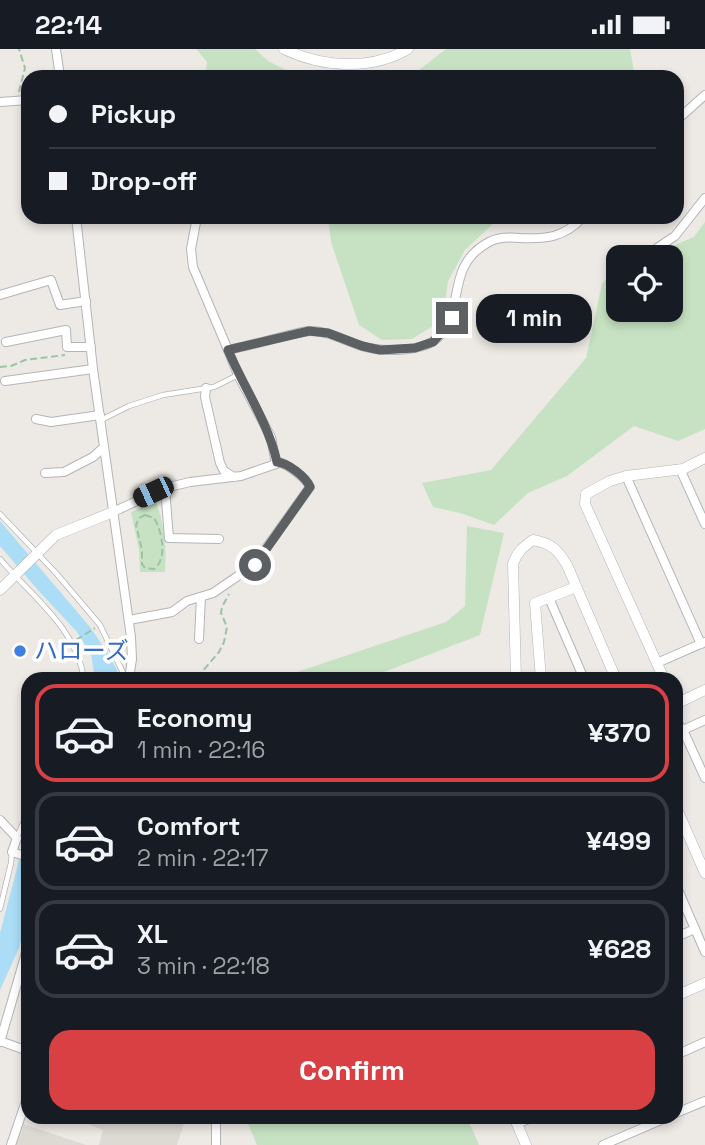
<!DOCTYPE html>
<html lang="en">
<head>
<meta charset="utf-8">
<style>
	:root { --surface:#171b24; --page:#20242c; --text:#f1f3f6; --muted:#9ea1a6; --line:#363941; --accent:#d84044 }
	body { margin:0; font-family:"Space Grotesk","Noto Sans JP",sans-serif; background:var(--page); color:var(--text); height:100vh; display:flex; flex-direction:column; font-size:26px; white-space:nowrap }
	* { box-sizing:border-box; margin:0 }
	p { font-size:23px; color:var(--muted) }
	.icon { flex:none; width:38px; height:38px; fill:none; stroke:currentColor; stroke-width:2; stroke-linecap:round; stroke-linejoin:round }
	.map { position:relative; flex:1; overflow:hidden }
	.side { position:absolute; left:21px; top:623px; width:662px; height:452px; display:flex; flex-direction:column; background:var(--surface); border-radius:21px; box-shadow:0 4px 10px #0003 }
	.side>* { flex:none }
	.guide { position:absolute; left:21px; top:21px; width:663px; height:154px; border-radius:21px; box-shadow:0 4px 10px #0003; display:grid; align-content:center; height:154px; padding:0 28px; background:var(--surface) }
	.fabs { position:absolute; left:606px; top:196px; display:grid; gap:14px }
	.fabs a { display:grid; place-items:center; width:77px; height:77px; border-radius:14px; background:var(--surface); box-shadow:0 4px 10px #0003; font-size:35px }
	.end { position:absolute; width:32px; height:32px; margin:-16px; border:9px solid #5c6063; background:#fff; box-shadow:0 0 0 4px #fff }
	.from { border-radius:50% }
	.bubble { position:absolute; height:49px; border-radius:21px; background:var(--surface); box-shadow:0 4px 10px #0003; font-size:23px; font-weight:700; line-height:49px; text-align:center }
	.car { position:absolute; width:21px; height:42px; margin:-21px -10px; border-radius:9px; box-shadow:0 0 5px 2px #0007; background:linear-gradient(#222 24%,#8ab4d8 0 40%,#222 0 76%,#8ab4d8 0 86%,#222 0) }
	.guide b { display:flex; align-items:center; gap:24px; height:66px; font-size:26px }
	.guide b+b { border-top:2px solid var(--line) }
	.guide i { width:18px; height:18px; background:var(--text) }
	ul { padding:12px 0 0; list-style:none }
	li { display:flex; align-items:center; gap:21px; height:98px; margin:0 14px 10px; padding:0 14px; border:4px solid var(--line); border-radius:21px }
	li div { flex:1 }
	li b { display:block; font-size:26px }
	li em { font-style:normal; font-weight:700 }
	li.selected { border-color:var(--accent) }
	li>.icon { width:63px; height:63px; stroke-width:1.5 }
	.button { display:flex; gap:14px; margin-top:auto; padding:14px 28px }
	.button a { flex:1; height:80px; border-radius:21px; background:var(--accent); color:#fff; font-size:28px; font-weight:700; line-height:80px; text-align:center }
	.status { display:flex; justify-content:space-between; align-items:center; height:49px; padding:0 35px; background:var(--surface); direction:ltr }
	.status svg { height:19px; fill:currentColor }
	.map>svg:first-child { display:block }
	.education { fill:#ddd9d3 }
	.green { fill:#c7e2c3 }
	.water { fill:#abddf6 }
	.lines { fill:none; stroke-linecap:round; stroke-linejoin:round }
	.service-casing { stroke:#b2b5b8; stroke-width:6 }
	.pedestrian-casing { stroke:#b2b5b8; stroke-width:8 }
	.minor-casing { stroke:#b2b5b8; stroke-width:10 }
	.tertiary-casing { stroke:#b2b5b8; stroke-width:11 }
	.path { stroke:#9dc3a4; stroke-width:2; stroke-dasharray:7 3.5; stroke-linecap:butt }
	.service { stroke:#fff; stroke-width:4.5 }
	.pedestrian { stroke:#fff; stroke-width:6 }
	.minor { stroke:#fff; stroke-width:8 }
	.tertiary { stroke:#fff; stroke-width:10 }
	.route { stroke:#5c6063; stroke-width:9 }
	.shop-dot { fill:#3f7fe0; stroke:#fff; stroke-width:2.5 }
	.labels { text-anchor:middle; stroke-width:7; stroke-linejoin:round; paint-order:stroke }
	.shop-label { font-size:24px; fill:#366cbe; stroke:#fff; text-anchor:start }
</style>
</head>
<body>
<div class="status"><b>22:14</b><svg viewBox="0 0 49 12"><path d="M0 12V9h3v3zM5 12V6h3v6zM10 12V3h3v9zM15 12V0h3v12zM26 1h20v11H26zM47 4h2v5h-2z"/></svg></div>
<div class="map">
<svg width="705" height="1096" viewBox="0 0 705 1096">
	<rect width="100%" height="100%" fill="#edeae5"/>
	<g class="education">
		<polygon points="77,1068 186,1068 177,1096 99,1096 103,1081 76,1070"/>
		<polygon points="23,1075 86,1096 16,1096"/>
	</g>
	<g class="green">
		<polygon points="196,0 255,0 268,12 300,28 205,28 207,13"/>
		<polygon points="446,0 630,0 635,28 410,28"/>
		<polygon points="328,168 502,168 497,171 465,201 448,232 443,271 412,290 382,291 359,276 331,193"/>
		<polygon points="705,173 705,380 678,392 634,377 567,427 528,444 494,476 460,464 433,458 422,434 491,421 586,309 602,235 614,220 618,219 618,261 670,261 670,208 645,208 694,188"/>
		<path d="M156,452C164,476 167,497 165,523H140L139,501L131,463Z"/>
		<polygon points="467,477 504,484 480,586 366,630 282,630 282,628 446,573 465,557"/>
		<polygon points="245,1068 467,1068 479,1096 257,1096"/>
	</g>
	<g class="water">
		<polygon points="0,472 90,578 107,603 117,621 118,630 95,630 91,605 77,583 37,540 0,497"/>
		<polygon points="28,785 28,863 19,899 0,941 0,884 23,796"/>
	</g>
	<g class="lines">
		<defs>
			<g id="service">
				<polyline points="101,371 129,357 163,346 214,338 238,326"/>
				<polyline points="0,465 56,524 100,576 126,630"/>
				<path d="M0,510C32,548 76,578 84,630"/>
				<polyline points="17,788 28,763"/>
				<polyline points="0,860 11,814 12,803"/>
			</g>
			<polyline id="pedestrian" points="676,668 683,681"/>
			<g id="minor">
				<polyline points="56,0 60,28"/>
				<polyline points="0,53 28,51"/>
				<polyline points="677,71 705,46"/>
				<polyline points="76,168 93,320 131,588 132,610 129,630"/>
				<polyline points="197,168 191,200 193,218 228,301"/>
				<polyline points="657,199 675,187 705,149"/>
				<polyline points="0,246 51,231 60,256 86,252"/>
				<polyline points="6,293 66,281 67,298 91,298"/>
				<polyline points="5,332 93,320"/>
				<polyline points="206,339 205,348 220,414 224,422 234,428"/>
				<polyline points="36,370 51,373 100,366"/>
				<polyline points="680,420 705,475"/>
				<polyline points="45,424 64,423 93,408 104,398"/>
				<polyline points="626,427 701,595"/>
				<polyline points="165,439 169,489 219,490"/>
				<path d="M113,463L165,439L190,433L241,427L276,415L271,388L238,326L228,301C247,297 266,292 285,287C294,285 303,282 311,282C329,282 345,292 362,297C380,303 419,303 435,291C468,266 442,218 489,193C498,188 510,188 520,189C546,190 564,189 583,168"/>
				<polyline points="549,549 584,630"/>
				<path d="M129,571L172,563L187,552L213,544L254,516L310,438C306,429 287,414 277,413"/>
				<polyline points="199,590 201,548"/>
				<polyline points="657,614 705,593"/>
				<polyline points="705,671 683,681 705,729"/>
				<polyline points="0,771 17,789 12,803 28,808"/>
				<polyline points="676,836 705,903"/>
				<polyline points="676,888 695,880"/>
				<polyline points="0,992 28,1002"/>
				<polyline points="0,993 28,897"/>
				<polyline points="676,1006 705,993"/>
				<polyline points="676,1064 705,1052"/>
				<polyline points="212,1068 216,1075 216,1096"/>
				<polyline points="517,1075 533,1068"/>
				<polyline points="11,1096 28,1046"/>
				<polyline points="603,1096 668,1068"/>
			</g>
			<g id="tertiary">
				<path d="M284,0C321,18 371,22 408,0"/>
				<polyline points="0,541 56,486 113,463"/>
				<path d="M516,630L513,515C517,503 523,498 533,491C551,494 558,501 567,516L616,630"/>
				<polyline points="541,630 535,554 576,538"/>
				<polyline points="664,630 585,455 586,445 610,432 626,427 683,420 705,409"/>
				<polyline points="676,655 705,641"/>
				<polyline points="676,758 705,824"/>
				<polyline points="676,947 705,934"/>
				<polyline points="514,1068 526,1096"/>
			</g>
		</defs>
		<use href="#service" class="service-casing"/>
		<use href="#pedestrian" class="pedestrian-casing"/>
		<use href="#minor" class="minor-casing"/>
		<use href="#tertiary" class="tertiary-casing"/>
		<g class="path">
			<polyline points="19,43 25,19 19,0"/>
			<polyline points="0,318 11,317 25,311 65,306"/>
			<path d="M145,466L154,469C162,482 168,510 154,520L145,519L142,515V501L136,476L139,469Z"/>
			<polyline points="76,591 95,579"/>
			<polyline points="200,630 201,624 219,603 224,593 227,578 221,564 222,558 229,545"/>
		</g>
		<use href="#service" class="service"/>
		<use href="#pedestrian" class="pedestrian"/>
		<use href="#minor" class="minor"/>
		<use href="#tertiary" class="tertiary"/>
	</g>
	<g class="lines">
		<path class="route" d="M255,516L310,438C306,428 288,414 277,413C268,373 244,339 228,301L309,282L328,284L362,297L380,301L415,299L433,293L444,281L452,269"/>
	</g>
	<circle class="shop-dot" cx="20" cy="602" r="7"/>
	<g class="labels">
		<g class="shop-label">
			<text x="34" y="610">ハローズ</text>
		</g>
	</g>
</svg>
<div class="fabs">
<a><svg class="icon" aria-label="locate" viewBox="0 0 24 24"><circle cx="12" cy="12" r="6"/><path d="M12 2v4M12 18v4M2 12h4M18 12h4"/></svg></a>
</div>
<i class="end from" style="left:255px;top:516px"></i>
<i class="end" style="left:452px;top:269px"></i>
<div class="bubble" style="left:476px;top:245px;width:116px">1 min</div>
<i class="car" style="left:153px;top:443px;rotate:245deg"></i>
<div class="guide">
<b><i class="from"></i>Pickup</b>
<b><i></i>Drop-off</b>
</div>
<section class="side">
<ul>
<li class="selected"><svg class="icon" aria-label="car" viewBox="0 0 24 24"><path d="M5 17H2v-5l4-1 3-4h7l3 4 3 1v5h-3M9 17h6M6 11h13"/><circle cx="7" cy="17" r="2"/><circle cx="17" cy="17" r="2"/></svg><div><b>Economy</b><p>1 min · 22:16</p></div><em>¥370</em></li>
<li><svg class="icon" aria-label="car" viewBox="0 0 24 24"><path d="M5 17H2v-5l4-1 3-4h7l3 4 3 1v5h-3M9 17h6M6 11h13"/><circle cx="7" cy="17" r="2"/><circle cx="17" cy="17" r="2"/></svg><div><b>Comfort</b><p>2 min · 22:17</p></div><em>¥499</em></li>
<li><svg class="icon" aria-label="car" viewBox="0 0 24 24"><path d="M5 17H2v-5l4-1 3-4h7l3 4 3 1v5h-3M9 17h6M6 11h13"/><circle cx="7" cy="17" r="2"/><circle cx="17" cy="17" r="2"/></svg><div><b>XL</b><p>3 min · 22:18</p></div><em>¥628</em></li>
</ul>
<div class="button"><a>Confirm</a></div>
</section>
</div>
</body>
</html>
